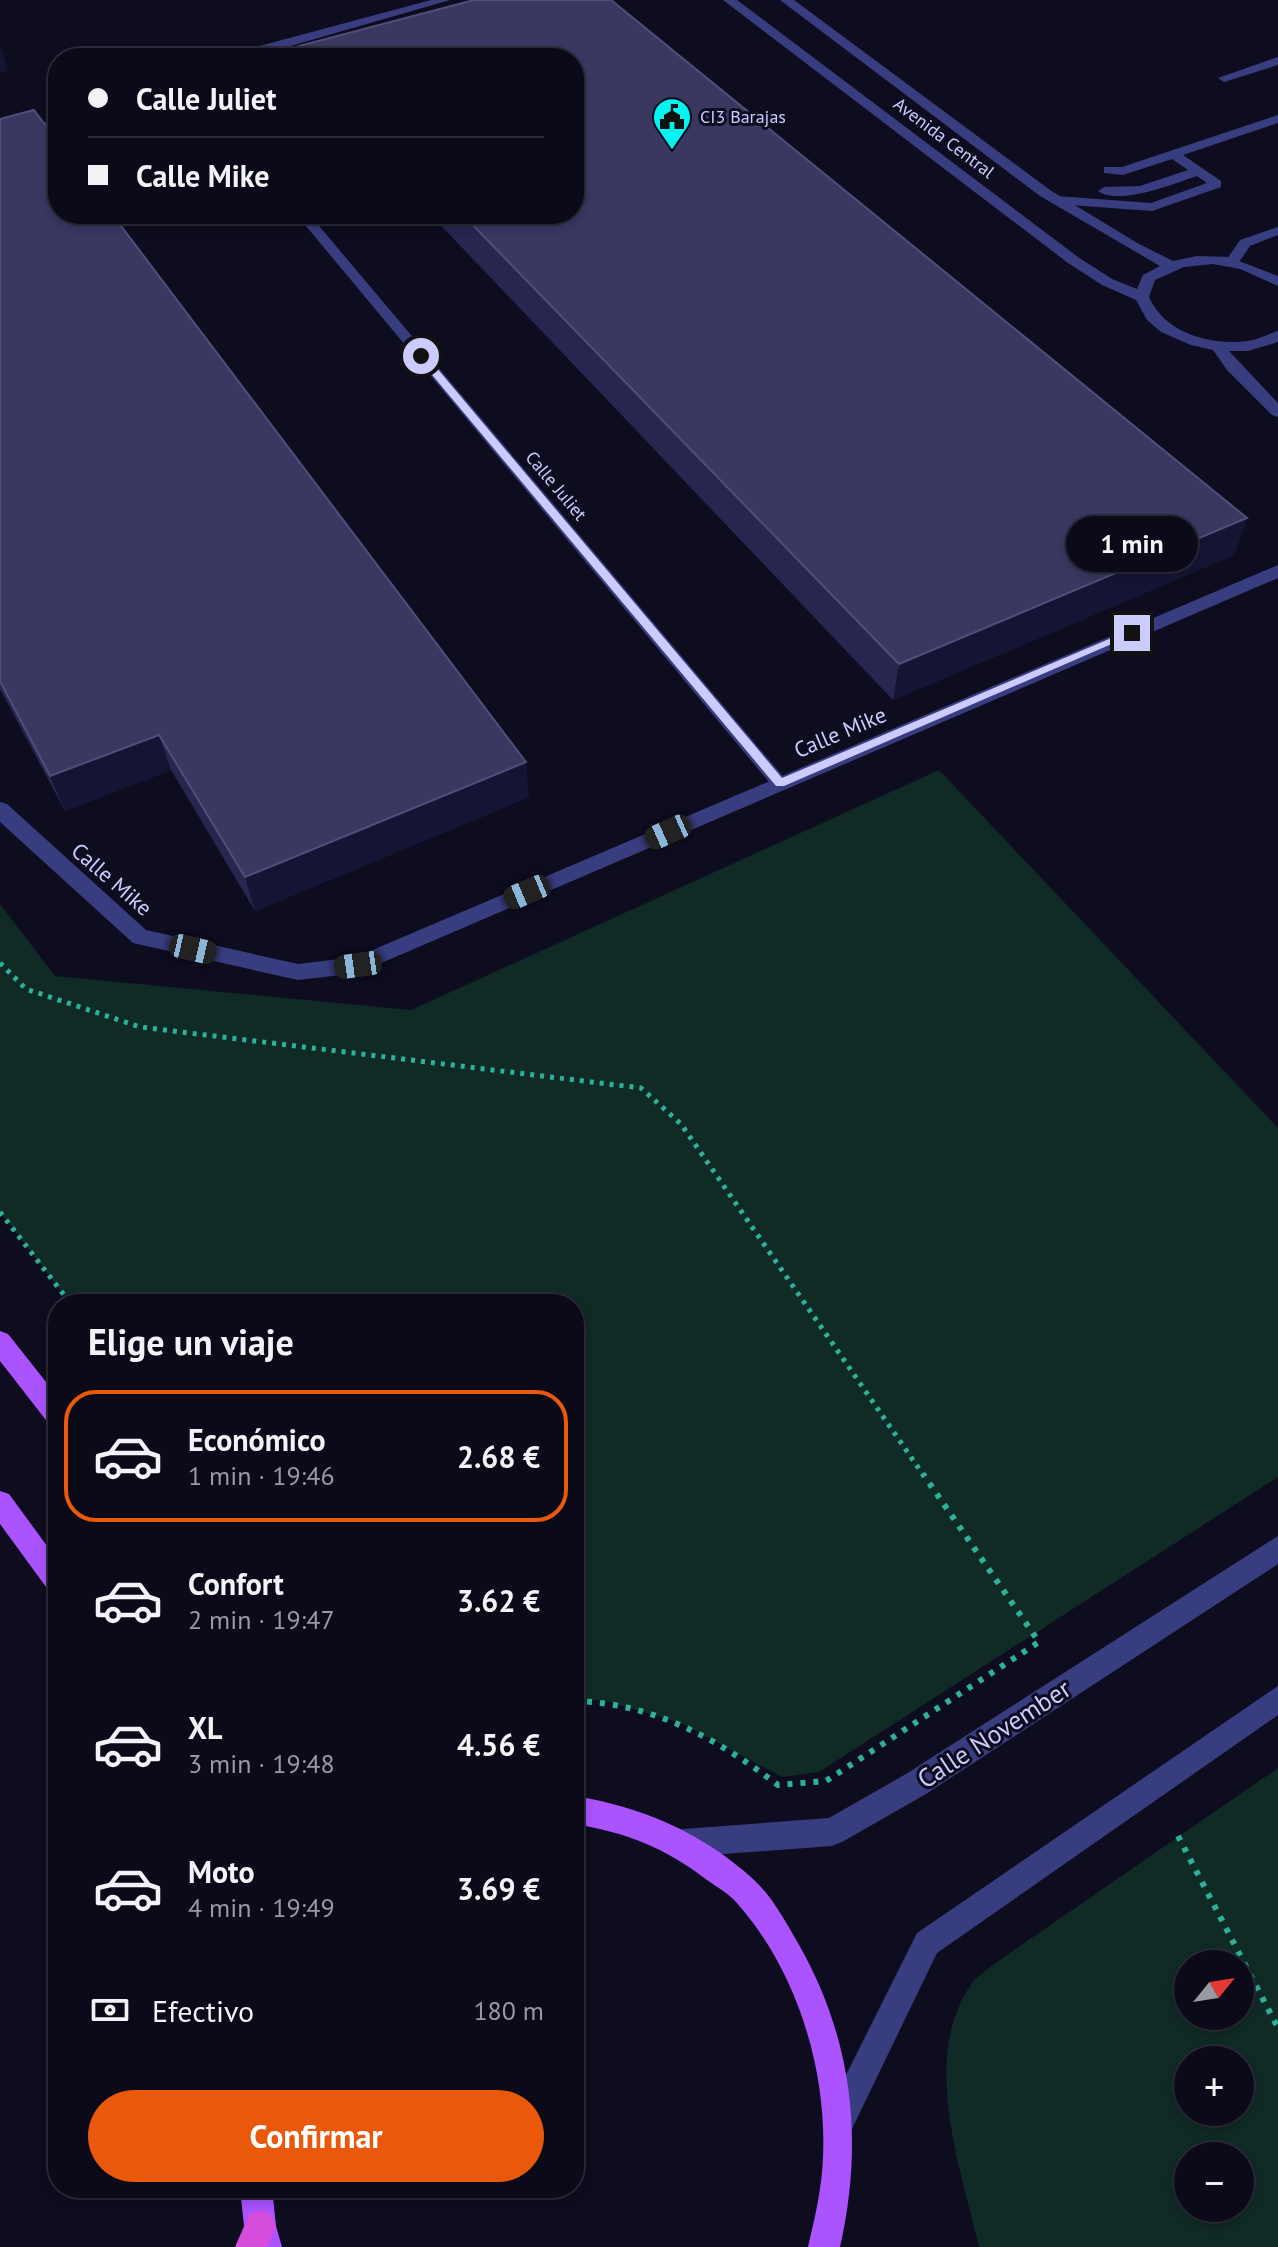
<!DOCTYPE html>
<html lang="es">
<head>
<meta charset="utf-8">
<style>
	:root { --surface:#0a0a18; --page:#131321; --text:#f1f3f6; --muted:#999aa2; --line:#2a2b37; --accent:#ea580c }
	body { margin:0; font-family:"PT Sans",sans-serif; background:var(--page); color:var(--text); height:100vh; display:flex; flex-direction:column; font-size:30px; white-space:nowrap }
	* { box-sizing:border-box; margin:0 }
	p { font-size:26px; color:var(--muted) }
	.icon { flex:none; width:44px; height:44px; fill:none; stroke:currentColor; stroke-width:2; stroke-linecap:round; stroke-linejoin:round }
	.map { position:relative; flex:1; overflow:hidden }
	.side { position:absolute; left:48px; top:1294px; width:536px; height:904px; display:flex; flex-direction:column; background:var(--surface); border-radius:32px; box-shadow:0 4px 12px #0003,0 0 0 2px var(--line) }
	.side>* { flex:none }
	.banner { position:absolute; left:48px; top:48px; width:536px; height:176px; border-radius:32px; box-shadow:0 4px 12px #0003,0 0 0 2px var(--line); display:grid; align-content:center; height:176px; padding:0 40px; background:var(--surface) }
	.needle { width:52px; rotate:60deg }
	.buttons { position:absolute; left:1174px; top:1950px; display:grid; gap:16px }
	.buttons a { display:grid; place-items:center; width:80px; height:80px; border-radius:50%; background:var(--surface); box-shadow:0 4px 12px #0003,0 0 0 2px var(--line); font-size:40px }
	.end { position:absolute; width:36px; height:36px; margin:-18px; border:10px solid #cccbff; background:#111; box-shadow:0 0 0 4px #111 }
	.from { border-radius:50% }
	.bubble { position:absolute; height:56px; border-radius:28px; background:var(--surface); box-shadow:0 4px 12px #0003,0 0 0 2px var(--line); font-size:26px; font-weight:800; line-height:56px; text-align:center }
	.car { position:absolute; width:24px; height:48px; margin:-24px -12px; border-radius:10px; box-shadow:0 0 6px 2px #0007; background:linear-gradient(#222 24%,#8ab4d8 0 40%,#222 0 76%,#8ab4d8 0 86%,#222 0) }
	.banner b { display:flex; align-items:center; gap:28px; height:76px; font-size:30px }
	.banner b+b { border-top:2px solid var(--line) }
	.banner i { width:20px; height:20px; background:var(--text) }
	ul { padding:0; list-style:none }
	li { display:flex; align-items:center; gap:24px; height:132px; margin:0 16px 12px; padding:0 24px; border:4px solid transparent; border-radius:32px }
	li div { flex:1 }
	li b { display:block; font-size:30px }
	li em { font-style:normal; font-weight:800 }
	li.selected { border-color:var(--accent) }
	li>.icon { width:72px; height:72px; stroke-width:1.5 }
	h2 { padding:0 40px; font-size:36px; line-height:96px }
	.pay { display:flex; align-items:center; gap:20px; height:88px; padding:0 40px; font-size:30px }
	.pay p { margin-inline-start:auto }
	.primary-button { display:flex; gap:16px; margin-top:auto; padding:16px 40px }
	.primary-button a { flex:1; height:92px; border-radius:48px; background:var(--accent); color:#fff; font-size:32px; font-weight:800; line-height:92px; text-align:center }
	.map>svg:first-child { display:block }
	.green { fill:#102a26; fill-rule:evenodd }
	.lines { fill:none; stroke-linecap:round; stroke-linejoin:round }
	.path-far1 { stroke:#2eb19a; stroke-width:5; stroke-dasharray:4 6; stroke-linecap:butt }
	.path { stroke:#2eb19a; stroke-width:6; stroke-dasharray:5 8; stroke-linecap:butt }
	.service { fill:#383d7f; fill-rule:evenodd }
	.minor { fill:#383d7f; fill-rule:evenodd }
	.primary { fill:#ab53ff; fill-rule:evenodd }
	.trunk { fill:#d54dda; fill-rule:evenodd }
	.wall { fill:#28254e }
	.shaded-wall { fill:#161434 }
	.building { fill:#3a3761; stroke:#514e7a; stroke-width:2 }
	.route { fill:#cccbff }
	.labels { text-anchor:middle; stroke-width:6; stroke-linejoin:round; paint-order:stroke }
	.far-poi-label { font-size:18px; fill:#cccbff; stroke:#0e0d20; text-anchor:start }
	.far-street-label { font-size:18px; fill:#cccbff; stroke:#0e0d20 }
	.street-label { font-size:22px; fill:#cccbff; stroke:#0e0d20 }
	.near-street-label { font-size:26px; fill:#cccbff; stroke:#0e0d20 }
</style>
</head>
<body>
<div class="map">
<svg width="1278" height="2247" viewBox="0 0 1278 2247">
	<rect width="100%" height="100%" fill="#0e0d20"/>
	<g class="green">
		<polygon points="939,770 1278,1128 1278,1477 819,1772 782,1777 681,1723 602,1700 574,1701 574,1304 71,1304 0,1212 0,904 55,976 411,1010"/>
		<path d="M1278,1768V2247H979C961,2169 919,2055 973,1982C981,1972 997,1963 1007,1955ZM1240,1964V2016H1188V1964ZM1188,2060H1240V2112H1188ZM1188,2156H1240V2208H1188Z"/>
	</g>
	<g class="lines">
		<g class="path-far1">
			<polyline points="0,963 26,989 140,1027 641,1088 681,1124 924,1476"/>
			<polyline points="0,1212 71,1304"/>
		</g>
		<g class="path">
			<path d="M574,1701C653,1703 716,1738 778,1785L826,1781L1039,1642L923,1474"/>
			<polyline points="1178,1836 1278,2028"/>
		</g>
		<g class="service">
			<polygon points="431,0 450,0 249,58 235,58 248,49"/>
			<polygon points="1278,57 1278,65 1224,82 1218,78"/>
			<path d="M1278,115V123L1183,155L1221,181V187L1152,211L1057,204L1051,200L1057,196L1151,203L1207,183L1197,176C1173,184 1119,206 1098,191L1104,187L1140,186L1188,170L1172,159L1123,175L1104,173V167H1122Z"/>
			<polygon points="58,119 58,127 0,143 0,135"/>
			<polygon points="296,214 309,214 786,780 789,784 786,788 774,788"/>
			<polygon points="1278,227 1278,235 1250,246 1237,265 1227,265 1225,262 1240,240"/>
		</g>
		<g class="minor">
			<path d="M723,0H737L1078,257L1112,279L1137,289L1143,275L1160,266L1040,196L780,0H794L1050,190L1139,244L1173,261L1197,256L1229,257L1278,276V286L1240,269L1213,264L1184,267L1155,280L1149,297C1165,333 1210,346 1248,341C1258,340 1268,334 1278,331V342L1248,351H1229L1278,403V417L1272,415L1227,370L1213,350L1191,345L1161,332L1147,320L1136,300L1102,285L1068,263Z"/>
			<polygon points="1278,565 1278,578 358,973 298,980 133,943 0,822 0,802 7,804 146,930 298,964 356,957"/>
			<polygon points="1278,1536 1278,1564 926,1794 842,1842 832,1846 683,1857 673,1853 669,1843 673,1833 683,1829 829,1818 906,1774"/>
			<polygon points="1278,1686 1278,1715 937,1953 849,2135 838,2139 827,2135 823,2124 827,2113 917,1933"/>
		</g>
		<g class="primary">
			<polygon points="0,1331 8,1334 58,1397 58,1427 49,1424 0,1361"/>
			<polygon points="0,1491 9,1494 58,1561 58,1595 49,1591 0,1524"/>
			<path d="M574,1796C640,1806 703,1833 753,1879C772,1896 785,1921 798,1943C853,2039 864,2141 840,2247H808C815,2217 822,2188 823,2157C827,2068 796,1969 736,1902C728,1893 717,1887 707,1880C666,1848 625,1832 574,1824Z"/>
			<polygon points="240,2188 272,2188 276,2226 282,2247 250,2247 244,2226"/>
		</g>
		<polygon class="trunk" points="260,2210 271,2215 276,2226 267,2247 235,2247 249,2215"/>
	</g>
	<g class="wall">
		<polygon points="474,0 611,0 1247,518 1234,555 893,700 430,214 574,214 574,58 301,58 299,46"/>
		<polygon points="0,119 529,797 255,911 171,770 65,811 0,689"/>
	</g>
	<g class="shaded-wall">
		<polygon points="0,45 8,71 0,73"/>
		<polygon points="1247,518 1234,555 893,700 899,664"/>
		<polygon points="159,735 171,770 65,811 50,776"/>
		<polygon points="526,762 529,797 255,911 245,877"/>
	</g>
	<g class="building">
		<polygon points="474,0 611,0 1247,518 899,664 462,214 574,214 574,58 310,58 299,46"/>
		<polygon points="34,110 58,142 58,214 112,214 526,762 245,877 159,735 50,776 0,681 0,119"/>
	</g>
	<polygon class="route" points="418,354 425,354 782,778 1128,631 1137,633 784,786 776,786 418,358"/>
	<defs>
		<symbol id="civic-pin" viewBox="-11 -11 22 30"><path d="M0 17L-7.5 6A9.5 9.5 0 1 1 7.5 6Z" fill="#01f6f2" stroke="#0e0d20"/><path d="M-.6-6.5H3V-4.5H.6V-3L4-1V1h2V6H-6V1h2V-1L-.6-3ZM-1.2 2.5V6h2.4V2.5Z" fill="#111"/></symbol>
	</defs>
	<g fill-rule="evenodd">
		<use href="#civic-pin" x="650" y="95" width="44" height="60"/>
	</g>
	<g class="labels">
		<g class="far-poi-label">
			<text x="700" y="123">CI3 Barajas</text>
		</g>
		<g class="far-street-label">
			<text transform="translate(944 138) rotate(37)" y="6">Avenida Central</text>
			<text transform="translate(556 486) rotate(50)" y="6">Calle Juliet</text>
		</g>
		<g class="street-label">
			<text transform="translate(840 732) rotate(-23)" y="8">Calle Mike</text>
			<text transform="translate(112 879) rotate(41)" y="8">Calle Mike</text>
		</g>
		<g class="near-street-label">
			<text transform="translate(994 1734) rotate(-33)" y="9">Calle November</text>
		</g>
	</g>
</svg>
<div class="buttons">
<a><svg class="needle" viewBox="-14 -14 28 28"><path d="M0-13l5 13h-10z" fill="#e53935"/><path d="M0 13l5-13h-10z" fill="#999aa2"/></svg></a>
<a>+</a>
<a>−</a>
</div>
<i class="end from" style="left:421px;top:356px"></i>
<i class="end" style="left:1132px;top:633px"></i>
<div class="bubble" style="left:1066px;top:516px;width:132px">1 min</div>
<i class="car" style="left:668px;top:832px;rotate:246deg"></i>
<i class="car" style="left:527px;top:892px;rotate:247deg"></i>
<i class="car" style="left:193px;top:949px;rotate:103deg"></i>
<i class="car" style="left:358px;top:965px;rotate:262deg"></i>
<div class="banner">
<b><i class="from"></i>Calle Juliet</b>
<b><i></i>Calle Mike</b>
</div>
<section class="side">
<h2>Elige un viaje</h2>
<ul>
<li class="selected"><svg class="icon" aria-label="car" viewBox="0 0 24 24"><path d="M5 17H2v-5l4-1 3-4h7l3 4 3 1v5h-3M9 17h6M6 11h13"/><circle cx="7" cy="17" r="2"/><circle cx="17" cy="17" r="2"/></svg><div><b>Económico</b><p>1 min · 19:46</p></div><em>2.68 €</em></li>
<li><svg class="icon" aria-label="car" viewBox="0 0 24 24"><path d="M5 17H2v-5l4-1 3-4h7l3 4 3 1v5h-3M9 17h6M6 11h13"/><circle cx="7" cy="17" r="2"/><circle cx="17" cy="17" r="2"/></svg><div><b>Confort</b><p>2 min · 19:47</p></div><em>3.62 €</em></li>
<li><svg class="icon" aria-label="car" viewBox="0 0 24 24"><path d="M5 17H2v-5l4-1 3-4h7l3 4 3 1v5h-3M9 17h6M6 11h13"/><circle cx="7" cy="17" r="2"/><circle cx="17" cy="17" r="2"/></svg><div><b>XL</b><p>3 min · 19:48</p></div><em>4.56 €</em></li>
<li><svg class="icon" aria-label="car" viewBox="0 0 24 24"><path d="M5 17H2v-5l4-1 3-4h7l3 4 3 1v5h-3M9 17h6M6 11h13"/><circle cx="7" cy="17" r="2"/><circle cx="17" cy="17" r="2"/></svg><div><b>Moto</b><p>4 min · 19:49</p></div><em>3.69 €</em></li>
</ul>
<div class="pay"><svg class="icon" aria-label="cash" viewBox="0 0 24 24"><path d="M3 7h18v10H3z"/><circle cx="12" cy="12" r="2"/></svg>Efectivo<p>180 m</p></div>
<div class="primary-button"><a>Confirmar</a></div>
</section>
</div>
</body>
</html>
